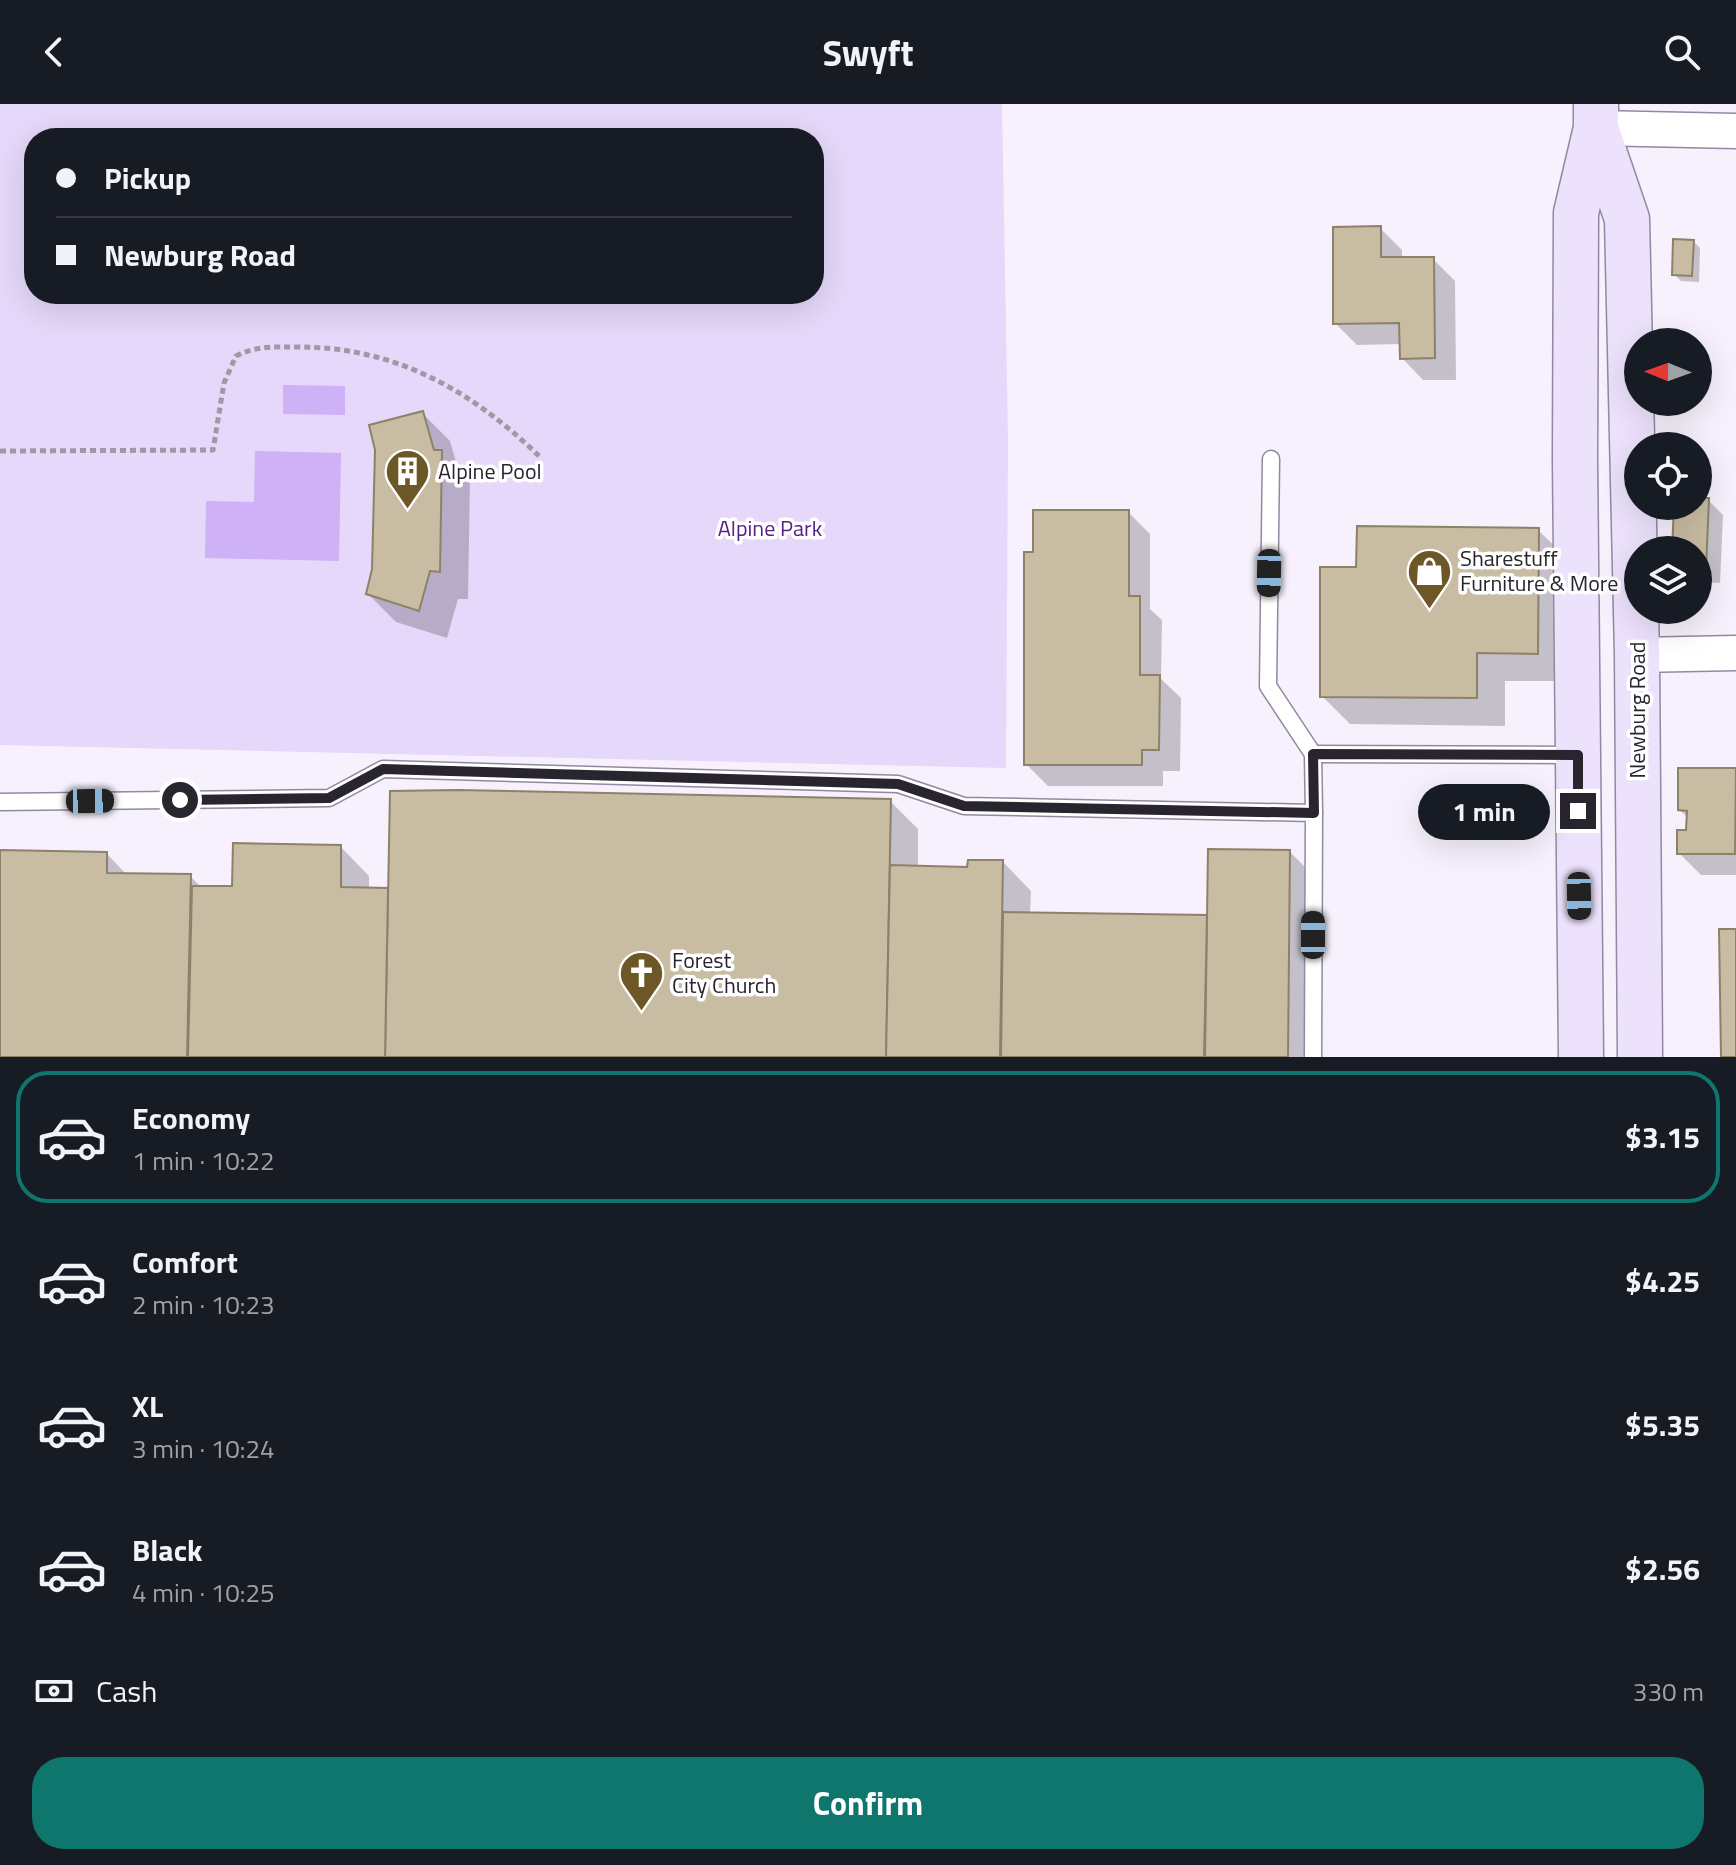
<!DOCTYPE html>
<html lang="en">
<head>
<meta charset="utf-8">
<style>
	:root { --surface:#171b24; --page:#20242c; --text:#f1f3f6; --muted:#9ea1a6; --line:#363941; --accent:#0f766e }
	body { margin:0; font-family:"Titillium Web",sans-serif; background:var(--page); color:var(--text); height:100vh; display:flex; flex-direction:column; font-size:30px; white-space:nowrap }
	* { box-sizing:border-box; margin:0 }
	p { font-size:26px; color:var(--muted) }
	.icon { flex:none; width:44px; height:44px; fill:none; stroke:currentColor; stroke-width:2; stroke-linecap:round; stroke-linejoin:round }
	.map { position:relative; height:953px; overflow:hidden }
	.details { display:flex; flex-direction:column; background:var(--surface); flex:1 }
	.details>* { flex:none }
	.banner { position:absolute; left:24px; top:24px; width:800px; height:176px; border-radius:32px; box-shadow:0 8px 32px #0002; display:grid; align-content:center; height:176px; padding:0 32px; background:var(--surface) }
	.needle { width:52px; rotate:271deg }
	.fabs { position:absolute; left:1624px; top:224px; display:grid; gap:16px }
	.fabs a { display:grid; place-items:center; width:88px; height:88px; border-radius:50%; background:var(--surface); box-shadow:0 8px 32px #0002; font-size:40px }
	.end { position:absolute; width:36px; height:36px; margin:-18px; border:10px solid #29252f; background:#fff; box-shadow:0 0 0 4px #fff }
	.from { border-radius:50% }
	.bubble { position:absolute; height:56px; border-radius:28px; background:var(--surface); box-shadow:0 8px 32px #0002; font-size:26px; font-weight:700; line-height:56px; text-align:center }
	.car { position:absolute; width:24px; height:48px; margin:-24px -12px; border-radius:10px; box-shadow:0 0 6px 2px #0007; background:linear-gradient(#222 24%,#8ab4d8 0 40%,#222 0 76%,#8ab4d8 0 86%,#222 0) }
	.banner b { display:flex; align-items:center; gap:28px; height:76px; font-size:30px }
	.banner b+b { border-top:2px solid var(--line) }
	.banner i { width:20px; height:20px; background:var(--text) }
	ul { padding:14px 0 0; list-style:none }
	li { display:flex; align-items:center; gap:24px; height:132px; margin:0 16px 12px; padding:0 16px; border:4px solid transparent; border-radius:32px }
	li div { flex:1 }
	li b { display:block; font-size:30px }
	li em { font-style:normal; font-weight:700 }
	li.current { border-color:var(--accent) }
	li>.icon { width:72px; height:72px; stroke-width:1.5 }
	.pay { display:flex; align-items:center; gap:20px; height:88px; padding:0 32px; font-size:30px }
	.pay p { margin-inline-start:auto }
	.primary-button { display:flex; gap:16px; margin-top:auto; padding:16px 32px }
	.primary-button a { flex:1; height:92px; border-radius:32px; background:var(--accent); color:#fff; font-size:32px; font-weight:700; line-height:92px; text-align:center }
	header { display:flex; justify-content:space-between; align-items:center; height:104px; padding:0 32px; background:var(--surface); font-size:36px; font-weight:700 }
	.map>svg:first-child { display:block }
	.green { fill:#e5d8fa; fill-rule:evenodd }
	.water { fill:#ceb1f6 }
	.shadow { fill:#0003 }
	.building { fill:#c8bca2; stroke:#8d8269; stroke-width:2 }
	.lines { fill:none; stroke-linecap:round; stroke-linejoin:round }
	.service-casing { stroke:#9288a1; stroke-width:19 }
	.minor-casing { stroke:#9288a1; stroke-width:37 }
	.secondary-casing { stroke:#9288a1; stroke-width:47 }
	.path { stroke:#9e99a4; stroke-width:5; stroke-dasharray:6 4; stroke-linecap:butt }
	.service { stroke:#fff; stroke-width:16 }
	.minor { stroke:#fff; stroke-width:34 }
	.secondary { stroke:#ede2fc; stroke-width:44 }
	.route { stroke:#29252f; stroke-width:10 }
	.labels { text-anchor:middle; stroke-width:7; stroke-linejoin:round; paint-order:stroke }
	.poi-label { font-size:22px; fill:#29252f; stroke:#fff; text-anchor:start }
	.park-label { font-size:22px; fill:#552284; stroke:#fff }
	.street-label { font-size:22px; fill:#29252f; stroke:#fff }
</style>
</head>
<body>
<header><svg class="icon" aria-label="back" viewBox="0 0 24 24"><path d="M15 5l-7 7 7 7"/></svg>Swyft<svg class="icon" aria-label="search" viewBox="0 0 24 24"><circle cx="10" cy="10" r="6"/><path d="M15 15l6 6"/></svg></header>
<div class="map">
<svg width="1736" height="953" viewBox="0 0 1736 953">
	<rect width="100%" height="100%" fill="#f6f1fc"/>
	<path class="green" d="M0,0H1002L1008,337L1006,664L0,641ZM34,34H814V190H34Z"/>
	<g class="water">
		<polygon points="283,281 345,282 345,311 283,310"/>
		<polygon points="255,347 341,349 339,457 205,454 206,397 254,398"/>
	</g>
	<g class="shadow">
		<polygon points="1380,124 1402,146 1402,155 1433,155 1455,177 1456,276 1423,276 1402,254 1401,240 1357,241 1335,219"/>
		<polygon points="1693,137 1700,144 1699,178 1681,177 1674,170"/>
		<polygon points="422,309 450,337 458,365 470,376 468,495 458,495 447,534 396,518 368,490"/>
		<polygon points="1698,396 1708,396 1723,411 1720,479 1698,478 1698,446 1674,446 1676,402 1698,402"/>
		<polygon points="1128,408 1150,430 1150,505 1162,516 1161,575 1181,594 1180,667 1163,667 1163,682 1048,682 1026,660 1035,450"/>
		<polygon points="1538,426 1567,454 1565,577 1505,577 1505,622 1350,620 1322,592 1358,465"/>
		<polygon points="1680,666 1736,666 1736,771 1701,771 1679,749 1688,728 1688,714 1680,706"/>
		<polygon points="890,697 918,725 918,764 969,765 1003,758 1031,787 1030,810 1209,813 1290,748 1318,776 1315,953 0,953 0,748 107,750 127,771 190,772 202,784 234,784 341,743 369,772 369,785 390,786"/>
	</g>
	<g class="building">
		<polygon points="1381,122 1381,153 1434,153 1435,254 1400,255 1399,219 1333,220 1333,123"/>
		<polygon points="1673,135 1694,136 1692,172 1672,171"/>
		<polygon points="423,307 434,346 442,346 440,468 430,467 419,507 366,490 372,465 375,346 369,321"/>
		<polygon points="1698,394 1709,394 1706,465 1698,465 1698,446 1672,446 1674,402 1698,402"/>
		<polygon points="1033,406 1129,406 1129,492 1140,492 1140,571 1160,571 1159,646 1142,646 1142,661 1024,661 1024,448 1033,448"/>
		<polygon points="1357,422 1539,424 1538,550 1477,549 1477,594 1320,593 1320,463 1356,463"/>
		<polygon points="1678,664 1736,664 1735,750 1677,750 1677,726 1686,726 1687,707 1678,706"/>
		<polygon points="457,686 891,695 886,953 385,953 390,687"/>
		<polygon points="233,739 341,741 341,783 388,784 385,953 188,953 192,782 232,782"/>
		<polygon points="1208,745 1290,746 1288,953 1205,953"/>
		<polygon points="0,746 107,748 107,769 191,770 187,953 0,953"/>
		<polygon points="968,756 1003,756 1000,953 886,953 890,761 967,763"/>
		<polygon points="1003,808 1207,811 1204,953 1001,953"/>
		<polygon points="1719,825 1736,825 1736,953 1721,953"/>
	</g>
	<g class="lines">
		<defs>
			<g id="service">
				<polyline points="1271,355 1268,582 1313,650 1314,709"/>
				<polyline points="1313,650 1575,651"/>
				<polyline points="0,698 329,694 383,665 898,680 964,702 1314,709 1313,953"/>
			</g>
			<g id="minor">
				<polyline points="1596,24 1736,27"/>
				<polyline points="1637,551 1736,549"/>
			</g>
			<g id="secondary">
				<polyline points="1596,24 1627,115 1637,551 1640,953"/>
				<polyline points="1581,953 1575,356 1576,109 1596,24 1596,0"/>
			</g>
		</defs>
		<use href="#service" class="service-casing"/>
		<use href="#minor" class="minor-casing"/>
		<use href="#secondary" class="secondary-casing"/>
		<path class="path" d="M0,347L213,346L224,279L236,252C256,242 273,243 295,243C393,242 470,285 539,352"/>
		<use href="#service" class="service"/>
		<use href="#minor" class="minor"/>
		<use href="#secondary" class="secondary"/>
	</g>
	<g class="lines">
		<polyline class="route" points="180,696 329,694 383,665 898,680 964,702 1314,709 1313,650 1578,651 1578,707"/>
	</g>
	<defs>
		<symbol id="building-pin" viewBox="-11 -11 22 30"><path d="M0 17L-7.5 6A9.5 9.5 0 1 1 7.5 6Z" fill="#6d5727" stroke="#fff"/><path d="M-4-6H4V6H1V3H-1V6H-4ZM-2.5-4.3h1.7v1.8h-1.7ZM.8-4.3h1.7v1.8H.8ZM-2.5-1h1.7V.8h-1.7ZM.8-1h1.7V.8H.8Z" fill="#fff"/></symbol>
		<symbol id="shop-pin" viewBox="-11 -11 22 30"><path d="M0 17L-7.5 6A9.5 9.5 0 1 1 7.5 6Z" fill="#6d5727" stroke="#fff"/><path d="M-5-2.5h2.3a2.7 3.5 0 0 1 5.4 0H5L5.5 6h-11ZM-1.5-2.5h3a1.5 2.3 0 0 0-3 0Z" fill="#fff"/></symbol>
		<symbol id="church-pin" viewBox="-11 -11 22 30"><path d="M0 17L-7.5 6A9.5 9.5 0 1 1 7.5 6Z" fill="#6d5727" stroke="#fff"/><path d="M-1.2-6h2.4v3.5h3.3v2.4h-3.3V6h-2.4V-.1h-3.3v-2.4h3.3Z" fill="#fff"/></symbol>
	</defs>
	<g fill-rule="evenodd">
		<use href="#building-pin" x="382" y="342" width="51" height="69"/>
		<use href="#shop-pin" x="1404" y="442" width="51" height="69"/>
		<use href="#church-pin" x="616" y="844" width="51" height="69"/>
	</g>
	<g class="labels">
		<g class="poi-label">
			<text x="438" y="375">Alpine Pool</text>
			<text x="1460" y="462">Sharestuff<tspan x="1460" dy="25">Furniture &amp; More</tspan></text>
			<text x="672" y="864">Forest<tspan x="672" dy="25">City Church</tspan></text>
		</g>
		<g class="park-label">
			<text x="770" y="432">Alpine Park</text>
		</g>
		<g class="street-label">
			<text transform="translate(1637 606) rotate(-90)" y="8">Newburg Road</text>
		</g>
	</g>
</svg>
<div class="fabs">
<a><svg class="needle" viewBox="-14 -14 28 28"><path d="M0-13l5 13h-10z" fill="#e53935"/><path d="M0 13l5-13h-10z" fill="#9ea1a6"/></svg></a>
<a><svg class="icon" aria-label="locate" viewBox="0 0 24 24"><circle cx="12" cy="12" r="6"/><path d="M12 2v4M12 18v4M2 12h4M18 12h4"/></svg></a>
<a><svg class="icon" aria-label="layers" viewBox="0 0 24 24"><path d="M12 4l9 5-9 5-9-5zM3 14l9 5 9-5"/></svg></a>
</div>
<i class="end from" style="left:180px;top:696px"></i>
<i class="end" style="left:1578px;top:707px"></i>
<div class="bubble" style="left:1418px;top:680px;width:132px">1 min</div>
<i class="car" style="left:1269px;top:469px;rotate:181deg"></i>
<i class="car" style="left:90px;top:697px;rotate:89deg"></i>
<i class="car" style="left:1579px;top:792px;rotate:179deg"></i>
<i class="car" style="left:1313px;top:831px;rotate:0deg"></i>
<div class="banner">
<b><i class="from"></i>Pickup</b>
<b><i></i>Newburg Road</b>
</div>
</div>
<section class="details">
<ul>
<li class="current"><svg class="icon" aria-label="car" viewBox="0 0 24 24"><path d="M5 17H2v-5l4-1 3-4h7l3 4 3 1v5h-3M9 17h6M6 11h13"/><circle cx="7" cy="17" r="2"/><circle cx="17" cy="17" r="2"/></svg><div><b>Economy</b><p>1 min · 10:22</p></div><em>$3.15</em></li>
<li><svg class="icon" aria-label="car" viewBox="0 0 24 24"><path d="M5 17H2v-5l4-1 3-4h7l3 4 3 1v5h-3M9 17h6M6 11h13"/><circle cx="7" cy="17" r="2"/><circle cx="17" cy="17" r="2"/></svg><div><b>Comfort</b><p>2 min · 10:23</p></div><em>$4.25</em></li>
<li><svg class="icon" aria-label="car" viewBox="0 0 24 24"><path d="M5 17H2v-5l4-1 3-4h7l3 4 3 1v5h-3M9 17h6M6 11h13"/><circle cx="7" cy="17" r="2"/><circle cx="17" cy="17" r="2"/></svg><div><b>XL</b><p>3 min · 10:24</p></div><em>$5.35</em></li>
<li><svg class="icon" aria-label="car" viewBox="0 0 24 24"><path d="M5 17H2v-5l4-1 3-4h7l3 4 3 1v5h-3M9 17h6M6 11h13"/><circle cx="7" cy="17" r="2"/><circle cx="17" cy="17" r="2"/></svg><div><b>Black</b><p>4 min · 10:25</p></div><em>$2.56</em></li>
</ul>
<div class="pay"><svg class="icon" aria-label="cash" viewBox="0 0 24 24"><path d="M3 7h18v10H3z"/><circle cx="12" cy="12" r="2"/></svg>Cash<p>330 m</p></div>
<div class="primary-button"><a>Confirm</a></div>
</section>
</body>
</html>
